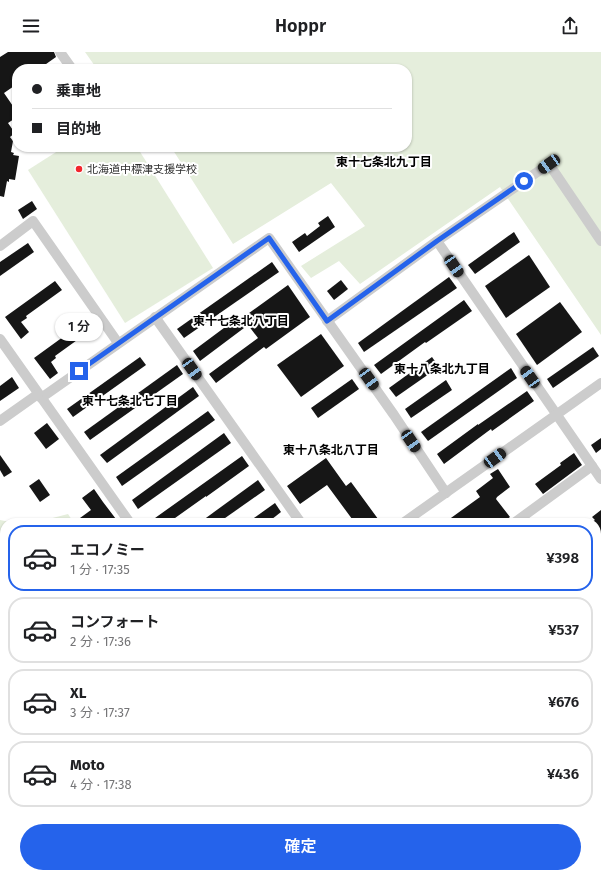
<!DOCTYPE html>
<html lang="ja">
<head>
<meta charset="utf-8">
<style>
	:root { --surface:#fff; --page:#f6f6f6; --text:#202124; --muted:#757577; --line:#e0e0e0; --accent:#2563eb }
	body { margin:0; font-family:"Fira Sans","Noto Sans JP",sans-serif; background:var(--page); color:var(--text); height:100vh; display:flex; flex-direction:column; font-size:15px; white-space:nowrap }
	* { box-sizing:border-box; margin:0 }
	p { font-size:13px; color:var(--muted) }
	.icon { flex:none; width:22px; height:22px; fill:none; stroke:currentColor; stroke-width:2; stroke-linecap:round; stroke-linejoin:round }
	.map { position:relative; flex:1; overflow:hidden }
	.sheet { position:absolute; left:0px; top:466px; width:601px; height:360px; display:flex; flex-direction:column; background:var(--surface); border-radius:16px 16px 0 0; box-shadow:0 1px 3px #0004 }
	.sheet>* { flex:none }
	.hud { position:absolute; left:12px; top:12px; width:400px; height:88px; border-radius:16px; box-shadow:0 1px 3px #0004; display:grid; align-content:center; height:88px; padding:0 20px; background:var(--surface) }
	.end { position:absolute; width:18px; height:18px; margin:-9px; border:5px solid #2563eb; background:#fff; box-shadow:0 0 0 2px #fff }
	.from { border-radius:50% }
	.bubble { position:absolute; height:28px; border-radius:14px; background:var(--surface); box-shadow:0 1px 3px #0004; font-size:13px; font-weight:600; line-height:28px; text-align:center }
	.car { position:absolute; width:12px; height:24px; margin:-12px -6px; border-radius:5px; box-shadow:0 0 3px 1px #0007; background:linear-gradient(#222 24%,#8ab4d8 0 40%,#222 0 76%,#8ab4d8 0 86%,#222 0) }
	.hud b { display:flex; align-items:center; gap:14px; height:38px; font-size:15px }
	.hud b+b { border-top:1px solid var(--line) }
	.hud i { width:10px; height:10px; background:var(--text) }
	ul { padding:7px 0 0; list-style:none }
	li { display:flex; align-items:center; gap:12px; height:66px; margin:0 8px 6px; padding:0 12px; border:2px solid var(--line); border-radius:16px }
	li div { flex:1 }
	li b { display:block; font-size:15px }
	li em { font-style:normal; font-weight:600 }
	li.on { border-color:var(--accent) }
	li>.icon { width:36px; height:36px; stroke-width:1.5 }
	.primary-button { display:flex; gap:8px; margin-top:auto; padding:8px 20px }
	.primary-button a { flex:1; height:46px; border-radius:24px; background:var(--accent); color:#fff; font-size:16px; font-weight:600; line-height:46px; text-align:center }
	header { display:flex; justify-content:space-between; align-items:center; height:52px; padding:0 20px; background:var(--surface); font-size:18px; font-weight:600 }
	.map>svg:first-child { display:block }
	.green { fill:#e5eedc }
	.building { fill:#161616 }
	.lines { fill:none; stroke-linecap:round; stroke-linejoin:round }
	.minor { stroke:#ccc; stroke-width:10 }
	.route { stroke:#2563eb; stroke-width:5 }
	.poi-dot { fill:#f2262d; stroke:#fff; stroke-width:1.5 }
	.labels { text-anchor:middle; stroke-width:4; stroke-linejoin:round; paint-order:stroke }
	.poi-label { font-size:11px; fill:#2f2f2f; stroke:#fff; text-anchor:start }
	.neighbourhood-label { font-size:12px; font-weight:bold; fill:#000; stroke:#fff }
</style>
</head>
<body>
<header><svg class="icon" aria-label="menu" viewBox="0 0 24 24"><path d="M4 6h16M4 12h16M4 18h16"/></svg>Hoppr<svg class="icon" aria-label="share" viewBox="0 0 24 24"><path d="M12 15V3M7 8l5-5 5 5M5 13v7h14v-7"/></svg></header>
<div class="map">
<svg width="601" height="826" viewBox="0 0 601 826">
	<rect width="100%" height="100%" fill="#fff"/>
	<g class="green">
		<polygon points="85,0 601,0 601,283 500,135 360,232 339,209 311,226 301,214 365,174 331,131 233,192 171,95 407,95 407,17 97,17"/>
		<polygon points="64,95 137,95 213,216 125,271 28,118"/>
		<polygon points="68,462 74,471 33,471"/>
		<polygon points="0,468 15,471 5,471 5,738 0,742"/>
		<polygon points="601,510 601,713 596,717 596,513"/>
		<polygon points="601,767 601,826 551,826 530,821 596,821 596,768"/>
		<path d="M113,821H151C138,826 127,826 113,821Z"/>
		<polygon points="215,821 368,821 373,826 224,826"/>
	</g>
	<g class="building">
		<polygon points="8,0 54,0 56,5 39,17 17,17 17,32 4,41 17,60 17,65 8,71 15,81 10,85 13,89 11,100 14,101 13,103 19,104 15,128 9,127 9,130 7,129 4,145 0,144 0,5"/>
		<polygon points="32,149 37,157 23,167 18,158"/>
		<polygon points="328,164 335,175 299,200 292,190 305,181 307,184 320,174 318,171"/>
		<polygon points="514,180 520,190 475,222 468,213"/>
		<polygon points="28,191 34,200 0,224 0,210"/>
		<polygon points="529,203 550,235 506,266 485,234"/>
		<polygon points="272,210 279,220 184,286 177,277"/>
		<polygon points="449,225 457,236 364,300 358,291"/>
		<polygon points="341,228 348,237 334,248 327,239"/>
		<polygon points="55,229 62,238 26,264 27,266 21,270 29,280 21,287 5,265"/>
		<polygon points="288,233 310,265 266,297 264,295 216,331 209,322 258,286 248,273 200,309 193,299 236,267 238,269"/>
		<polygon points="464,248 472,259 426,291 425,290 381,322 374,313"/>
		<polygon points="560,250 582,280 537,313 516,282"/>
		<polygon points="85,269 91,278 55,304 56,306 51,310 58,321 50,327 34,306"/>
		<polygon points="321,282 344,314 301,345 277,313"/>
		<polygon points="593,295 599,304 553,336 547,327"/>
		<polygon points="140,305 146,313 73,365 67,357"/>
		<polygon points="432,305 439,315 396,345 389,336"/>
		<polygon points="177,313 183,322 90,388 84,380"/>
		<polygon points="511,316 517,326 428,389 421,380"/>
		<polygon points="12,325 19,336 0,349 0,334"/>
		<polygon points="352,327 359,337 318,366 311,356"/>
		<polygon points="446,328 452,338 411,366 405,357"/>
		<polygon points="193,335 199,344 107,411 100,403"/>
		<polygon points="527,339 534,349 492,379 491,377 444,412 437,402 478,372 478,373"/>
		<polygon points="208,359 215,368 122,434 116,425"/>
		<polygon points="47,371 59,387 46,397 34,381"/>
		<polygon points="224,381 231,391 138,457 132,448"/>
		<polygon points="601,386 601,397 596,401 591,393"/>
		<polygon points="574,401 582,413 543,442 535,432 561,413 560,411"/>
		<polygon points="0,403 12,420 4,425 0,418"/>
		<polygon points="242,404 249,414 206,445 206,444 168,471 148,471"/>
		<polygon points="326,406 346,434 351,430 381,471 355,471 327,433 300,452 287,434"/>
		<polygon points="498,417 510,435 497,445 496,447 510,465 502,471 444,471 480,445 476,439 493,426 490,422"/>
		<polygon points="39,427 50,443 40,450 29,434"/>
		<polygon points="258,428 265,438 218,471 199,471"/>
		<polygon points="94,437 103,450 119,471 84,471 80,466 91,458 82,446"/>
		<polygon points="275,451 281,460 267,471 247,471"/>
		<polygon points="601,458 601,483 596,476 596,471 592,470 595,468 592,465"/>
	</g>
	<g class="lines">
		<g class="minor">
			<polyline points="60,0 72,17"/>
			<polyline points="437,189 601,427"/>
			<polyline points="0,194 33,169 116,288"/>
			<polyline points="155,265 301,471"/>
			<polyline points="327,269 437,189 549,112 601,189"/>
			<polyline points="0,287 130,471"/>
			<polyline points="41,346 269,186 394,363 446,441"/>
			<polyline points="0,369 38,342"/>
			<polyline points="403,471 601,331"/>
			<polyline points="514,471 592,414"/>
			<polyline points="596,498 601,494"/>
			<polyline points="0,754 5,751"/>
			<polyline points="0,816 8,826"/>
		</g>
	</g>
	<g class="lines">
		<polyline class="route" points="79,319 269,186 327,269 437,189 524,129"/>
	</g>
	<circle class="poi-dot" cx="79" cy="117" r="4"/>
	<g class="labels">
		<g class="poi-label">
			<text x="87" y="121">北海道中標津支援学校</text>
		</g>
		<g class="neighbourhood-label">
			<text x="384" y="114">東十七条北九丁目</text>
			<text x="241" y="273">東十七条北八丁目</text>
			<text x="442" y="321">東十八条北九丁目</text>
			<text x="130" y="353">東十七条北七丁目</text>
			<text x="331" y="402">東十八条北八丁目</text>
		</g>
	</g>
</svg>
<i class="end from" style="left:524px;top:129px"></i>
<i class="end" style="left:79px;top:319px"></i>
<div class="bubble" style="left:55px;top:261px;width:48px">1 分</div>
<i class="car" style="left:549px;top:112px;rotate:235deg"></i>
<i class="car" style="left:454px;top:214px;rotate:146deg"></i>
<i class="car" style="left:192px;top:317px;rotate:145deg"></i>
<i class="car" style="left:530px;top:325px;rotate:325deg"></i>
<i class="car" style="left:369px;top:327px;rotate:144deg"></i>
<i class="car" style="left:411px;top:389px;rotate:146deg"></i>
<i class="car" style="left:495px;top:406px;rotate:54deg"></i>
<div class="hud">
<b><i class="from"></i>乗車地</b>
<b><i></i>目的地</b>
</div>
<section class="sheet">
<ul>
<li class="on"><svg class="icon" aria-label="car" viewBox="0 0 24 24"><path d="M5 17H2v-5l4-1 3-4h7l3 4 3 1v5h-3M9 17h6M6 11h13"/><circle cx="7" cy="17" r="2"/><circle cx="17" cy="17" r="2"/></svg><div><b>エコノミー</b><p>1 分 · 17:35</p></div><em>¥398</em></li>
<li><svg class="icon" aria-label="car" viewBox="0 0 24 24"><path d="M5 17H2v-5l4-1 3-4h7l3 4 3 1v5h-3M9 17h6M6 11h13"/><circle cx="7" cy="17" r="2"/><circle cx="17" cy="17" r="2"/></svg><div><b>コンフォート</b><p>2 分 · 17:36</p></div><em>¥537</em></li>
<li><svg class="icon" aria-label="car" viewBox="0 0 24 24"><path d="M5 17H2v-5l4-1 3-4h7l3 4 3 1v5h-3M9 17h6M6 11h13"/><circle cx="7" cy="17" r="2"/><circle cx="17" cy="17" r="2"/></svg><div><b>XL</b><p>3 分 · 17:37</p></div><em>¥676</em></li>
<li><svg class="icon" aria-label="car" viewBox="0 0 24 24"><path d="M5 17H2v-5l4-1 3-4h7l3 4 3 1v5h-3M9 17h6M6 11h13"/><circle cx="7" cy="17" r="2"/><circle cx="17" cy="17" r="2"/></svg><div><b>Moto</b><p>4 分 · 17:38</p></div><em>¥436</em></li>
</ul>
<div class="primary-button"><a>確定</a></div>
</section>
</div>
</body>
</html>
